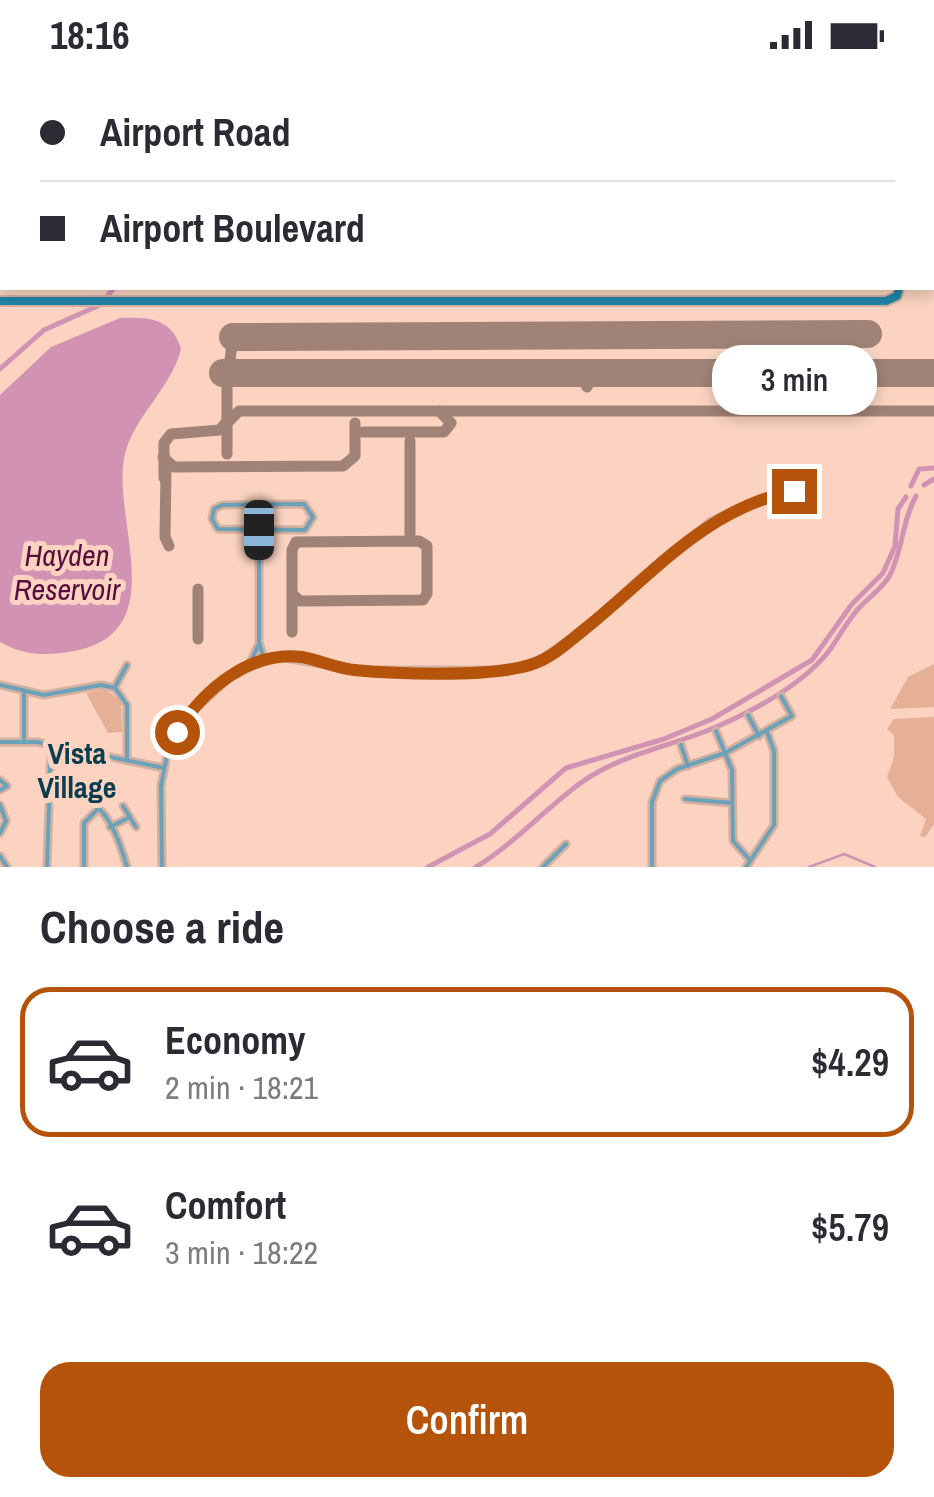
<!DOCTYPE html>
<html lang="en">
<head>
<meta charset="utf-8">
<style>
	:root { --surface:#fff; --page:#f2f2f3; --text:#2b2b33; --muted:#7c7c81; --line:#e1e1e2; --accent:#b45309 }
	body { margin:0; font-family:"Archivo Narrow",sans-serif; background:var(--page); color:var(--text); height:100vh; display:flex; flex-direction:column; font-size:38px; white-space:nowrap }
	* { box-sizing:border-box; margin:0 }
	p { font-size:32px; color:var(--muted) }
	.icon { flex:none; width:55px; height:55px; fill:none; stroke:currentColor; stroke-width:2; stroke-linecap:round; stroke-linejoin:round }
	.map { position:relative; height:797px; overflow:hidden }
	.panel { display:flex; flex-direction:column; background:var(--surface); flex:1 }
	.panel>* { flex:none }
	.banner { position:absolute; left:0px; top:0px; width:935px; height:220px; box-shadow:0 5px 15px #0003; display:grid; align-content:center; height:220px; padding:0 40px; background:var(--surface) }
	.end { position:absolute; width:45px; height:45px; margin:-22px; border:12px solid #b45309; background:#fff; box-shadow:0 0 0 5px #fff }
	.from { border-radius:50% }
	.bubble { position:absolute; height:70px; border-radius:30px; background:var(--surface); box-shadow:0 5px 15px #0003; font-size:32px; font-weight:600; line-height:70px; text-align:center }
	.car { position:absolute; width:30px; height:60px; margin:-30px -15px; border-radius:12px; box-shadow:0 0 8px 2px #0007; background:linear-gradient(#222 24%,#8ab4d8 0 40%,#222 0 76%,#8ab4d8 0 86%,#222 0) }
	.banner b { display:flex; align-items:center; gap:35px; height:95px; font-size:38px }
	.banner b+b { border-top:2px solid var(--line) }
	.banner i { width:25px; height:25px; background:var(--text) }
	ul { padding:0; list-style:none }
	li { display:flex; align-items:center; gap:30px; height:150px; margin:0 20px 15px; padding:0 20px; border:5px solid transparent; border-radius:30px }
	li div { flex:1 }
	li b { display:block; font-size:38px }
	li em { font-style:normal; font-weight:600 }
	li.current { border-color:var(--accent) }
	li>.icon { width:90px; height:90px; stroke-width:1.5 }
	h2 { padding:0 40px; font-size:45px; line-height:120px }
	.button { display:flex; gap:20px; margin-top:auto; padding:20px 40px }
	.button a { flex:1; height:115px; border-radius:30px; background:var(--accent); color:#fff; font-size:40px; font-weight:600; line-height:115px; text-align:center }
	.status { display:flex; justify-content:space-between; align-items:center; height:70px; padding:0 50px; background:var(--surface); direction:ltr }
	.status svg { height:28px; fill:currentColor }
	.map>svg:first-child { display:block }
	.green { fill:#e6b096 }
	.water { fill:#d292b3 }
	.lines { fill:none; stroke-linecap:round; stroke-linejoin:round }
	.stream { stroke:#d292b3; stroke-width:2.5 }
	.canal { stroke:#d292b3; stroke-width:5 }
	.taxiway { stroke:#a08376; stroke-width:11 }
	.runway { stroke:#a08376; stroke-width:28 }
	.street-casing { stroke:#d4b0a0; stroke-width:9 }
	.secondary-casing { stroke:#d4b0a0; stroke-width:12 }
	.street { stroke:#6ca2b9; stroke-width:4 }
	.secondary { stroke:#2184a6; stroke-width:8 }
	.route { stroke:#b45309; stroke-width:12 }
	.labels { text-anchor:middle; stroke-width:10; stroke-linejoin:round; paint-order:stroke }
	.water-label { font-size:30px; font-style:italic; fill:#590d3e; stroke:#fbd3c0 }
	.neighbourhood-label { font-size:30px; font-weight:bold; fill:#093d4f; stroke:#fbd3c0 }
</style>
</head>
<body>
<div class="status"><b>18:16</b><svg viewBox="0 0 49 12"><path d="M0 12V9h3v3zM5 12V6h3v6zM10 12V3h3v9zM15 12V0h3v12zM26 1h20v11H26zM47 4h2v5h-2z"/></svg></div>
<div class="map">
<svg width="934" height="797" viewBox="0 0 934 797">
	<rect width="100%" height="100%" fill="#fbd3c0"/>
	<g class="green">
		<polygon points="934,594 934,637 890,639 908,607"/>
		<polygon points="105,619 121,631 122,662 108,663 86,623"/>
		<polygon points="934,647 934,754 925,767 920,766 926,749 898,727 887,707 894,687 894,665 887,659 894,649"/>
	</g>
	<path class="water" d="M120,248C149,247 172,248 181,279C172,316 137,344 126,380C107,443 177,561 74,581C47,586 24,586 0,572V325L51,277Z"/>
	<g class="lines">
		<polyline class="stream" points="809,797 844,784 875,797"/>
		<g class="canal">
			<polyline points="3,0 5,2"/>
			<polyline points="932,42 934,43"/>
			<polyline points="108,225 114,218"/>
			<polyline points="0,299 44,260 102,234"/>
			<polyline points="924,415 934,409"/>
			<polyline points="911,416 919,399 934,398"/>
			<polyline points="428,797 490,764 566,698 664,669 712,649 812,590 852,534 883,503 895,476 898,439 906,427"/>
			<path d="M476,797C514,774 547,737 582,712C621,684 673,676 716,657C755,640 802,615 829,581C839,567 847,551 859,538C869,527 883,518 890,505C903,479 902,451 916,426"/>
		</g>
		<g class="taxiway">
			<polyline points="573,303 582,307 587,317 592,306 601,303"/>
			<polyline points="764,303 775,308 779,317 784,306 793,303"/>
			<polyline points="227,313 233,267"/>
			<polyline points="227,353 239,341 934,341"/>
			<polyline points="363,362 444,362 451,353 439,341"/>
			<polyline points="410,371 410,464"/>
			<polyline points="227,384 227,313 242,303"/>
			<polyline points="163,387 174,397 343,396 355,386 355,353"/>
			<polyline points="166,401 165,467 169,476"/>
			<polyline points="164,408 164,373 171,364 220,360 227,351"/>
			<polyline points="198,519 198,569"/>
			<polyline points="292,524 300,531 423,530 427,524 427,476 419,471 296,472 292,480 292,562"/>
		</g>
		<g class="runway">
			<polyline points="233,267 868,264"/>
			<polyline points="223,303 934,303"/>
		</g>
		<defs>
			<g id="street">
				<polyline points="932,114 934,114"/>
				<polygon points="304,434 313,447 305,460 218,459 212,449 214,439 222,435"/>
				<polyline points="259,461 259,572 264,589"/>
				<polyline points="249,595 258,576"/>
				<polyline points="0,615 44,625 101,615 115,618 127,635 127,691"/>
				<polyline points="115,617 127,595"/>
				<polyline points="24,622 24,672"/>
				<polyline points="748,645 759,666"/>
				<polyline points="716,661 732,700 733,771 749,789"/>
				<polyline points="0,672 37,672 164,698"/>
				<polyline points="681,675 688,696"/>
				<polyline points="0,710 7,716 0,720"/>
				<path d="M47,720C98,720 114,750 127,797"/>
				<polyline points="685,729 732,733"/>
				<polyline points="0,735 6,751 0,763"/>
				<polyline points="123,736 136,757"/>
				<polyline points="110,757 128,748"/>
				<polyline points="0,786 7,797"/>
				<polyline points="47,797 51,674"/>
				<polyline points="84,797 84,753 99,738"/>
				<polyline points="162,797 161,716 167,685 190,644 237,601 279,587 357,600 498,600 535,594 600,547 711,451 759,429 812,420"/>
				<polyline points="543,797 566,774"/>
				<polyline points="652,797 652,732 660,711 677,699 725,683 792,646 781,626"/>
				<polyline points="746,797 774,755 774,681 767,662"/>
			</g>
			<g id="secondary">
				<polyline points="899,0 899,2"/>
				<polyline points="0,231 886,231 897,226 899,218"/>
			</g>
		</defs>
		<use href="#street" class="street-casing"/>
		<use href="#secondary" class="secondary-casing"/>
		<use href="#street" class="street"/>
		<use href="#secondary" class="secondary"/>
	</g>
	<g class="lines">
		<path class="route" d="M177,662C203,620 250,580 302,587C319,590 336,598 354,600C396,604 482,607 522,597C548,592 566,574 586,558C653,504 706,438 794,421"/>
	</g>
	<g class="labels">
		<g class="water-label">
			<text x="67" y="496">Hayden<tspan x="67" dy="34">Reservoir</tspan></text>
		</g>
		<g class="neighbourhood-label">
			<text x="77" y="694">Vista<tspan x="77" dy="34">Village</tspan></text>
		</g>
	</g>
</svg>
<i class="end from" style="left:177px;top:662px"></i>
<i class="end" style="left:794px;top:421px"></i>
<div class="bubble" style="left:712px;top:275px;width:165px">3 min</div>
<i class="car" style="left:259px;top:460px;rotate:180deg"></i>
<div class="banner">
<b><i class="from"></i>Airport Road</b>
<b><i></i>Airport Boulevard</b>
</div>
</div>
<section class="panel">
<h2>Choose a ride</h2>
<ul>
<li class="current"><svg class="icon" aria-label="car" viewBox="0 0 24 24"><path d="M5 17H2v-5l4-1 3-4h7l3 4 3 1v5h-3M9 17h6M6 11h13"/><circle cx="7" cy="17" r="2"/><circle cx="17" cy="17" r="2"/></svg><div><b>Economy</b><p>2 min · 18:21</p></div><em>$4.29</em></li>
<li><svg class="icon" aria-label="car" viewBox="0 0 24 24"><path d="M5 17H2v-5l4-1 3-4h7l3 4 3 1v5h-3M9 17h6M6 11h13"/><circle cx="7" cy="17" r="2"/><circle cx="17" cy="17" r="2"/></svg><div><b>Comfort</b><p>3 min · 18:22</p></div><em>$5.79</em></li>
</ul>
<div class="button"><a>Confirm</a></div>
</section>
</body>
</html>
